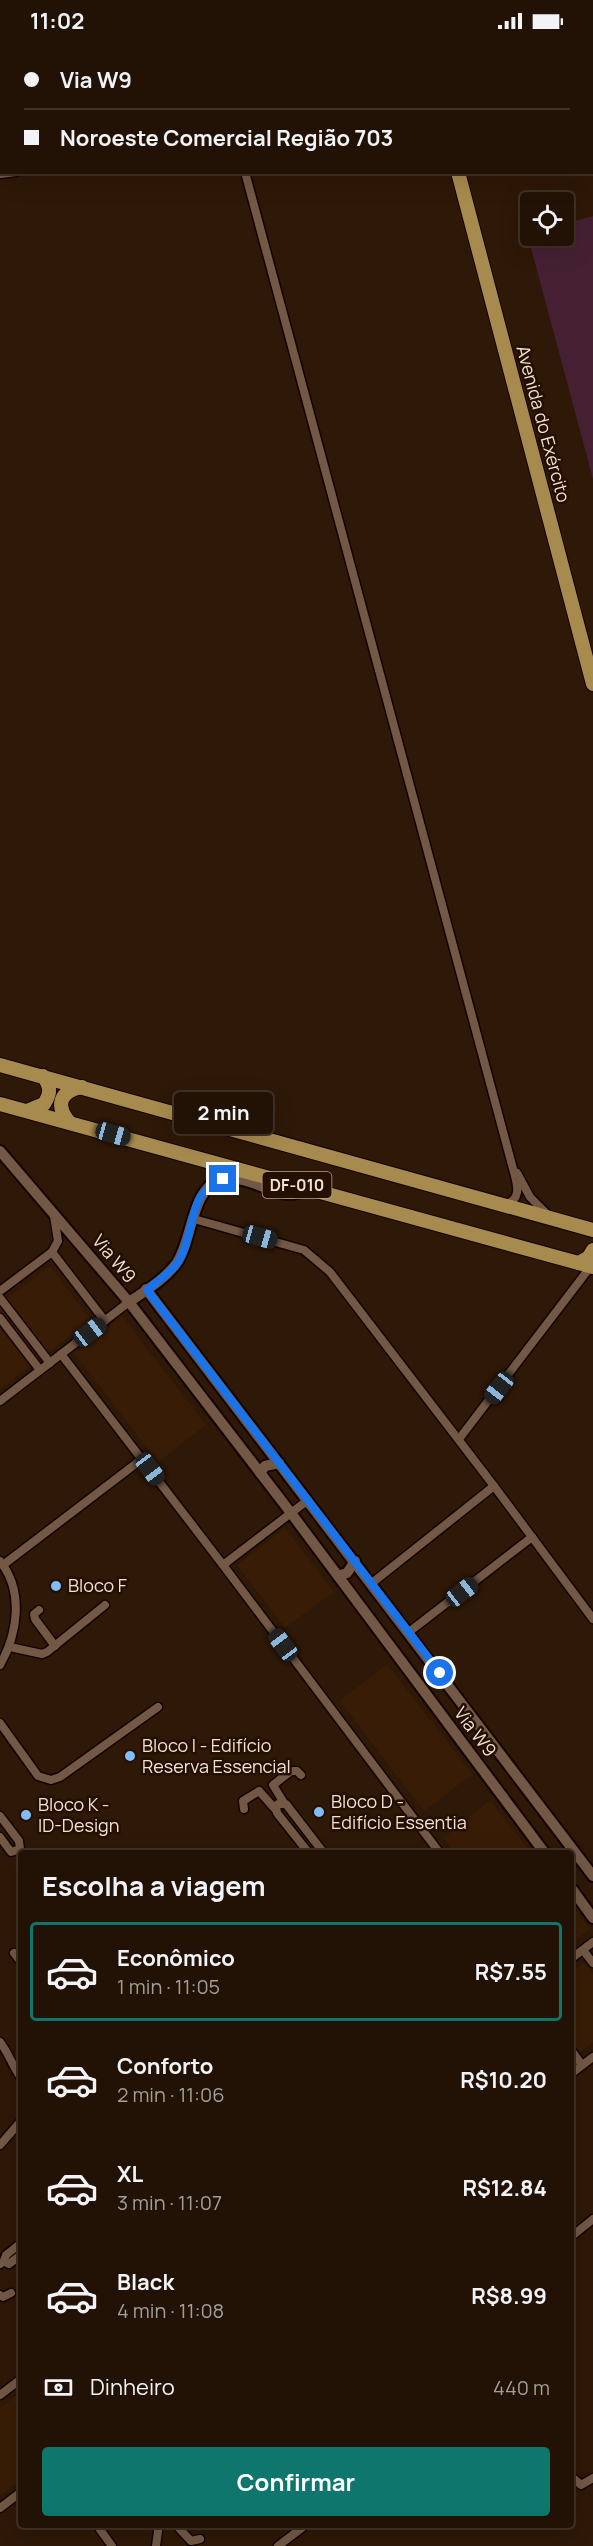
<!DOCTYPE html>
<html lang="pt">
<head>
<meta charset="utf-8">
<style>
	:root { --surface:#221205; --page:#2a1b0f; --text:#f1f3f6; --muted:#a29e9a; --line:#3f3227; --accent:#0f766e }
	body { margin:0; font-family:Manrope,sans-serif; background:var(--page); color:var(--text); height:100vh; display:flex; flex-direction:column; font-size:22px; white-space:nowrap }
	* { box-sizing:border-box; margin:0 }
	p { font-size:20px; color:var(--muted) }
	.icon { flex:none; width:33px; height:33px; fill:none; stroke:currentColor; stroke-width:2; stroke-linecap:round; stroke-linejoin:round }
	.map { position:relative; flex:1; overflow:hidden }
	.side { position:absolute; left:18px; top:1808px; width:556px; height:678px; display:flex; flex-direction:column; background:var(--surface); border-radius:6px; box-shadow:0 6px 24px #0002,0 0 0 2px var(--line) }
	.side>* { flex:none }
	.banner { position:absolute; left:0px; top:0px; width:594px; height:132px; box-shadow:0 6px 24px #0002,0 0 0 2px var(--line); display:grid; align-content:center; height:132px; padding:0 24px; background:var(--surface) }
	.buttons { position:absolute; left:520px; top:150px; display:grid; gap:12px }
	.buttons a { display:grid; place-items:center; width:54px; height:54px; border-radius:6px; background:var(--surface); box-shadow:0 6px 24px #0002,0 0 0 2px var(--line); font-size:30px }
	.end { position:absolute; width:27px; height:27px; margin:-14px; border:8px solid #1a73e8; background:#fff; box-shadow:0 0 0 3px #fff }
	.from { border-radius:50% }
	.bubble { position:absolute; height:42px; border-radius:6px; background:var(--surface); box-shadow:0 6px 24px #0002,0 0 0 2px var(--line); font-size:20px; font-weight:700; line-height:42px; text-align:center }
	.car { position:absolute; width:18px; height:36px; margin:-18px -9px; border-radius:8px; box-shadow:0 0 4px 2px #0007; background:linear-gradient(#222 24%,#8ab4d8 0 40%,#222 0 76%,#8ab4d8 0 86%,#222 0) }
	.banner b { display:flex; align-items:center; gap:21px; height:57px; font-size:22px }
	.banner b+b { border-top:2px solid var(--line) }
	.banner i { width:15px; height:15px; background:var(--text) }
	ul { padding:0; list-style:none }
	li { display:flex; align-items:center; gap:18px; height:99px; margin:0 12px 9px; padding:0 12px; border:3px solid transparent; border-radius:6px }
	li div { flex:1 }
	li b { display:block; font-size:22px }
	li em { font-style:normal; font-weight:700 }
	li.active { border-color:var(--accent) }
	li>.icon { width:54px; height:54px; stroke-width:1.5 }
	h2 { padding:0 24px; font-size:27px; line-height:72px }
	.pay { display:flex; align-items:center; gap:15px; height:66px; padding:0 24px; font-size:22px }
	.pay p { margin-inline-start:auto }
	.primary-button { display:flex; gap:12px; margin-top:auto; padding:12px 24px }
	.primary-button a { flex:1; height:69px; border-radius:6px; background:var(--accent); color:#fff; font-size:24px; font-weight:700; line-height:69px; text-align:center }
	.status { display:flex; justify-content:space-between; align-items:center; height:42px; padding:0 30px; background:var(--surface); direction:ltr }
	.status svg { height:16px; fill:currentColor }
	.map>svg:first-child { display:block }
	.built { fill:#381c06 }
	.green { fill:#452033 }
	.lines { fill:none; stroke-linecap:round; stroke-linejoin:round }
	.minor-casing { stroke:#150300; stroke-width:11 }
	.tertiary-casing { stroke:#150300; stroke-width:14 }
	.primary-casing { stroke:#150300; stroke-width:16 }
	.minor { stroke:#725845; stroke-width:8 }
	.tertiary { stroke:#725845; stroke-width:10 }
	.primary { stroke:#a78a4e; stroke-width:14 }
	.route { stroke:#1a73e8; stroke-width:8 }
	.poi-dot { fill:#80bdfa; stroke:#240f01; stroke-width:2 }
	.labels { text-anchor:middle; stroke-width:5; stroke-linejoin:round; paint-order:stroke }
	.shield { fill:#240f01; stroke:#b4a297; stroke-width:1.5 }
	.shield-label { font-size:16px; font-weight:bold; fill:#f1e1d7 }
	.street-label { font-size:18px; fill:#f1e1d7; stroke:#240f01 }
	.poi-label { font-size:18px; fill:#f1e1d7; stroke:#240f01; text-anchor:start }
</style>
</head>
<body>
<div class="status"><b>11:02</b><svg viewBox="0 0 49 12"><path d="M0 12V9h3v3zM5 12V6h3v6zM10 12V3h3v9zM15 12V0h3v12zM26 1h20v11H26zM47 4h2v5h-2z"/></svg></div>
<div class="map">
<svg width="593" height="2504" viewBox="0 0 593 2504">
	<rect width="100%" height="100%" fill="#2e1807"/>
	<g class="built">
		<polygon points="50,1224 91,1278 0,1347 0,1262"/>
		<polygon points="122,1274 206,1383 158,1420 74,1311"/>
		<polygon points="285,1486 334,1550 285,1586 237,1523"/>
		<polygon points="387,1622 472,1732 424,1769 340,1659"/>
		<polygon points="490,1758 509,1783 531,1810 454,1810 443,1796"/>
		<polygon points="572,1862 590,1887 572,1901"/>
		<polygon points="584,1920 593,1932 593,2000 572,2017 572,1930"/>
		<polygon points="21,2350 21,2438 0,2454 0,2366"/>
	</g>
	<polygon class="green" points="593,174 593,437 527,191 531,190 531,194 564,194 564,182"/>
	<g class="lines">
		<defs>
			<g id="minor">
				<polyline points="0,112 2,111"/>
				<path d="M245,130L512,1123C516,1139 525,1158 503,1163"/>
				<polyline points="0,132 16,130"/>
				<polyline points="517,1131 530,1155 548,1173"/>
				<polyline points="194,1177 304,1208 330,1230 494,1444 593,1577"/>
				<polyline points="52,1210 105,1279"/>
				<polyline points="0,1249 52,1210 58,1199 54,1174"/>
				<polyline points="0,1256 50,1321"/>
				<polyline points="0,1276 40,1328"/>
				<polyline points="61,1312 223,1523 439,1810"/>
				<polyline points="0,1359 129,1260"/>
				<polyline points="459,1397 591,1224"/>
				<polyline points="3,1523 142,1417"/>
				<polyline points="223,1523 308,1458"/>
				<polyline points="372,1541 494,1444"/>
				<polyline points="39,1568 34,1572 35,1577 55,1604"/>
				<polyline points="409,1590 532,1495"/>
				<polyline points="10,1605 42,1612 47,1610 105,1563"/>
				<path d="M0,1623C18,1591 24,1549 0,1519"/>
				<polyline points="0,1681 38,1734 51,1738 60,1735 158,1665"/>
				<polyline points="284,1761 273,1743 291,1729 297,1729 301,1733"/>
				<polyline points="244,1767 243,1759 259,1749 276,1768"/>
				<polyline points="0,1774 19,1799 20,1807 11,1810 0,1795"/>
				<polyline points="308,1810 277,1771 276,1765 278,1762 286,1762 323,1810"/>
				<polyline points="583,1908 593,1921"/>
				<polyline points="14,1911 21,1920"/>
				<polyline points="572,1916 593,1900"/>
				<path d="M0,2000C9,2012 12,2023 21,2036"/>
				<polyline points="572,2009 582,2023"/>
				<polyline points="572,2031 593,2015"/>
				<polyline points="0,2103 21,2079"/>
				<polyline points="572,2194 593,2177"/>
				<polyline points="4,2219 9,2222 21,2213"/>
				<polyline points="0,2222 4,2219 6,2213 21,2201"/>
				<polyline points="0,2253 3,2255 11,2251"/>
				<polyline points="0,2353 21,2337"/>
				<polyline points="572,2435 581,2443 593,2436"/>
				<polyline points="0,2466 21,2450"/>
				<polyline points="96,2482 112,2504"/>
				<polyline points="175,2482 191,2499 200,2497"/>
				<polyline points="156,2504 159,2482"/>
				<polyline points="278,2504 307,2482"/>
			</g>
			<g id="tertiary">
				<polyline points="525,2 526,0"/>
				<polyline points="0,1109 129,1260 291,1471 544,1810"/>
				<polyline points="146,1247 593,1834"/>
				<path d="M129,1260C145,1249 164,1238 176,1222C193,1199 191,1142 224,1137C248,1133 271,1153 292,1152C298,1151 304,1149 310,1147"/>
				<polyline points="260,1431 265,1424 279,1421"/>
				<polyline points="338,1534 347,1531 355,1519"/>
				<polyline points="572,1847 593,1876"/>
			</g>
			<g id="primary">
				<polyline points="424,0 424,2"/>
				<polyline points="458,130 593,642"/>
				<polyline points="0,1023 593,1188"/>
				<polyline points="0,1062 593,1225"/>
				<path d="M27,1069L44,1062C51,1051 51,1045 43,1034"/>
				<path d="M69,1080C55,1063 60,1049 82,1045"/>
				<polyline points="579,1221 589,1215 593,1208"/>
			</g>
		</defs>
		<use href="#minor" class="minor-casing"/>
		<use href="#tertiary" class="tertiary-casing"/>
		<use href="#primary" class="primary-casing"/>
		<use href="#minor" class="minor"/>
		<use href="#tertiary" class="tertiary"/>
		<use href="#primary" class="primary"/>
	</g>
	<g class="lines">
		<path class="route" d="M223,1137C215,1141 206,1146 201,1154C190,1170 191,1200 178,1220C170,1231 158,1239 147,1248L440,1631"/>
	</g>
	<g class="poi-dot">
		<circle cx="56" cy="1544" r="6"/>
		<circle cx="130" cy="1714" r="6"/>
		<circle cx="319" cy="1770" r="6"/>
		<circle cx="26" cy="1773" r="6"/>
	</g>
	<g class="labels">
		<rect class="shield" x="262.5" y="1130" width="69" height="26" rx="4.5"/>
		<g class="shield-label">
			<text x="297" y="1149">DF-010</text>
		</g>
		<g class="street-label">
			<text transform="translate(543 382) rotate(75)" y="6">Avenida do Exército</text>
			<text transform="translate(114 1217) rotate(50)" y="6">Via W9</text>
			<text transform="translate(475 1690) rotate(53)" y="6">Via W9</text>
		</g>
		<g class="poi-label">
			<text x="68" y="1550">Bloco F</text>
			<text x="142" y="1710">Bloco I - Edifício<tspan x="142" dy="21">Reserva Essencial</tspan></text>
			<text x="331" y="1766">Bloco D -<tspan x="331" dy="21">Edifício Essentia</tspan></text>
			<text x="38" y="1769">Bloco K -<tspan x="38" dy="21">ID-Design</tspan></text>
		</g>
	</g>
</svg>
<div class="buttons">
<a><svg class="icon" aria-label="locate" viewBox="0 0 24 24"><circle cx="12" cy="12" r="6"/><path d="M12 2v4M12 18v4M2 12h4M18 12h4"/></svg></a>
</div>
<i class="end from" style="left:440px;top:1631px"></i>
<i class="end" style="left:223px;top:1137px"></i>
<div class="bubble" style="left:174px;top:1050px;width:99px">2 min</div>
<i class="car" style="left:113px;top:1092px;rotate:106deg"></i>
<i class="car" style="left:260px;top:1195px;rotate:106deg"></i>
<i class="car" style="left:90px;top:1290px;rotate:53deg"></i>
<i class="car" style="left:499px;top:1346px;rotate:218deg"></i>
<i class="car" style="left:150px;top:1427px;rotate:143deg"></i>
<i class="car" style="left:462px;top:1550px;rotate:52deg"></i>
<i class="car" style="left:283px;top:1603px;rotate:323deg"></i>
<div class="banner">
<b><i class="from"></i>Via W9</b>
<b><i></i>Noroeste Comercial Região 703</b>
</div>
<section class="side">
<h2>Escolha a viagem</h2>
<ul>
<li class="active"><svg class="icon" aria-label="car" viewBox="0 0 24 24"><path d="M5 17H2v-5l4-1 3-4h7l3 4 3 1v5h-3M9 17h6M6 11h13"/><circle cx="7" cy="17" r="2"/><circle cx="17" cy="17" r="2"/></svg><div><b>Econômico</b><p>1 min · 11:05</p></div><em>R$7.55</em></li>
<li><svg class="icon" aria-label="car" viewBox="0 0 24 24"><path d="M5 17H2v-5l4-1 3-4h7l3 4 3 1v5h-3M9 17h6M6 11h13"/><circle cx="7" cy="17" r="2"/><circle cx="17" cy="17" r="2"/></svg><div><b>Conforto</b><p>2 min · 11:06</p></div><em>R$10.20</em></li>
<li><svg class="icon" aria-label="car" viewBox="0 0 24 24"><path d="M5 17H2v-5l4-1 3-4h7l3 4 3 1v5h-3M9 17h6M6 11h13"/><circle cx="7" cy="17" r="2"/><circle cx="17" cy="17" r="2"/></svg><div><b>XL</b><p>3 min · 11:07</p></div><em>R$12.84</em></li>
<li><svg class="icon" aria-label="car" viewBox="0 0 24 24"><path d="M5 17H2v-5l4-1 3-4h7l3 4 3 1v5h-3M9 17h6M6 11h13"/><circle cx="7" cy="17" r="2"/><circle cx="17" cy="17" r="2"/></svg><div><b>Black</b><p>4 min · 11:08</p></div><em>R$8.99</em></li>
</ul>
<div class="pay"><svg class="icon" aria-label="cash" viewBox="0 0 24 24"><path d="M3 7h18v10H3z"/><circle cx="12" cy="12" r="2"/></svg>Dinheiro<p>440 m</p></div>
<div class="primary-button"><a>Confirmar</a></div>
</section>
</div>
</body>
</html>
